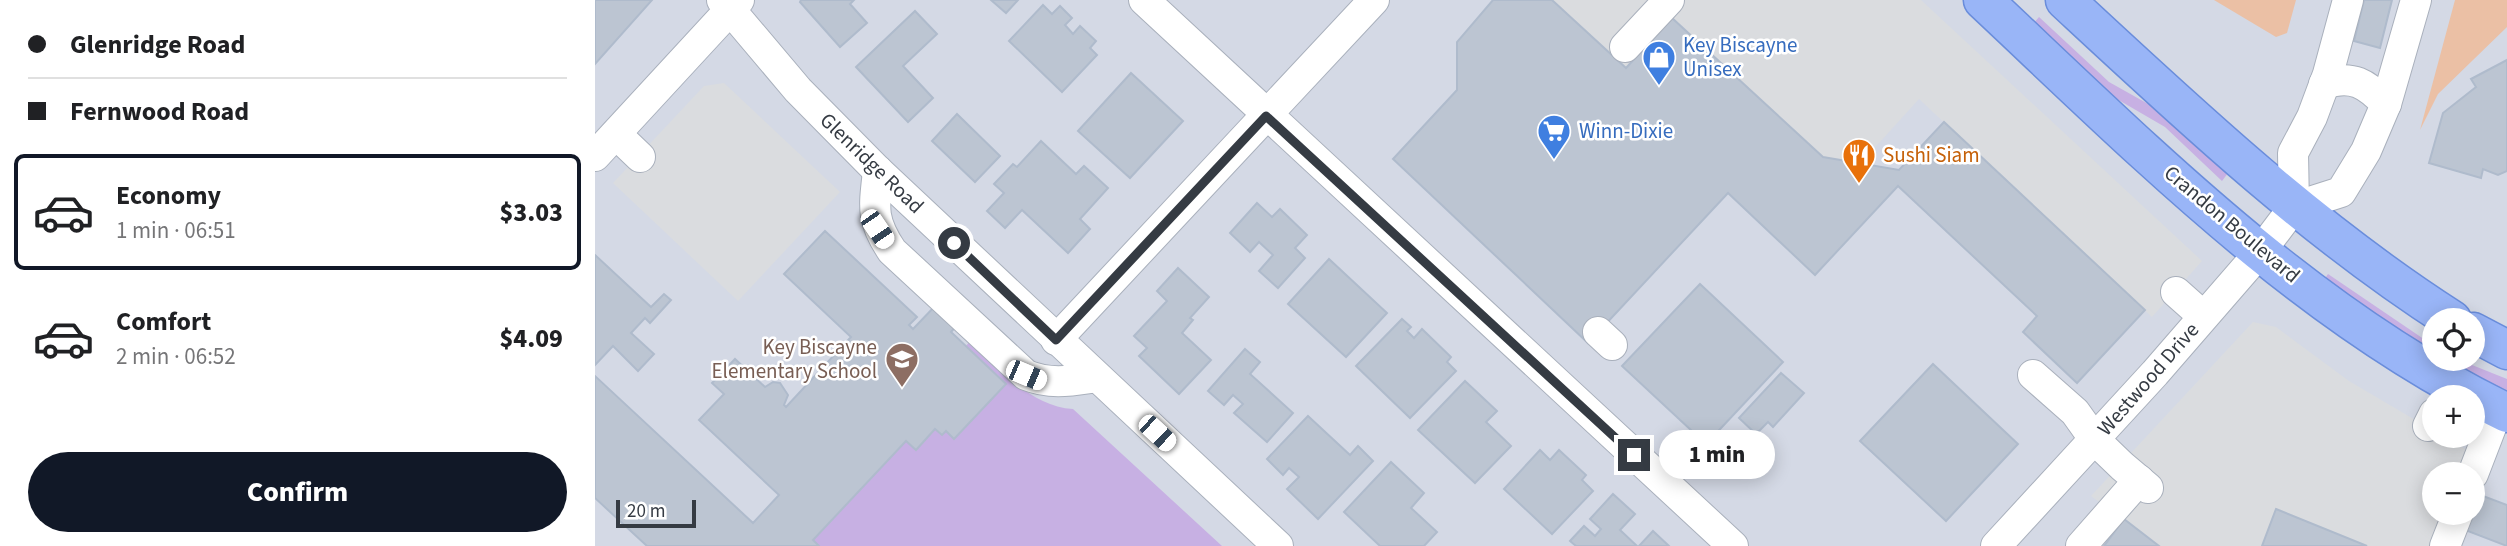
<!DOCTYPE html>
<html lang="en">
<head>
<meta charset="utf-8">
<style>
	:root { --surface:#fff; --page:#f6f6f6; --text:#202124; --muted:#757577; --line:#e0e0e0; --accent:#111827 }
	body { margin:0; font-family:"Source Sans 3",sans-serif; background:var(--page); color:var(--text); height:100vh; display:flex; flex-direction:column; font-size:26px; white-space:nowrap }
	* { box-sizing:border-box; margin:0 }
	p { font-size:23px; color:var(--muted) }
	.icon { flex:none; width:38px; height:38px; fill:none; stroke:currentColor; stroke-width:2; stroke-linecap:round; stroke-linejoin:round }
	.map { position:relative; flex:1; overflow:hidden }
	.panel { display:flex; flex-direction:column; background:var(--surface); width:595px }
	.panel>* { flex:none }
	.top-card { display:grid; align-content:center; height:154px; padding:0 28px; background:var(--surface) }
	.buttons { position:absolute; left:1827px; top:308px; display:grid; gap:14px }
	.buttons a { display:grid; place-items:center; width:63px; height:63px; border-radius:50%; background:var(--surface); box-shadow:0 4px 18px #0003; font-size:35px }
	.scale { position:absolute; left:21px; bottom:18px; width:80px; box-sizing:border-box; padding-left:7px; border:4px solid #353b43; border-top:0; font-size:19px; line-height:24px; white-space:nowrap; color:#353b43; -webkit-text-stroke:5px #fff; paint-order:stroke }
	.end { position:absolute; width:32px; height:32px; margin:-16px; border:9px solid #353b43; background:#fff; box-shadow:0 0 0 4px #fff }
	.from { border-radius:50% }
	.bubble { position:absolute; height:49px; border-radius:24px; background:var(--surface); box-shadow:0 4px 18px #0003; font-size:23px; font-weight:800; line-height:49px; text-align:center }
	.car { position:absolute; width:21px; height:42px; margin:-21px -10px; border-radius:9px; box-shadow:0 0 5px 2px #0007; background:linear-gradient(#fff 24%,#345 0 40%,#fff 0 76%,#345 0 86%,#fff 0) }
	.top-card b { display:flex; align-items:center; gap:24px; height:66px; font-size:26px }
	.top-card b+b { border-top:2px solid var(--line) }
	.top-card i { width:18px; height:18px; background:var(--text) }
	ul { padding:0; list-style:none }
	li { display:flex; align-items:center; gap:21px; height:116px; margin:0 14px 10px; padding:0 14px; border:4px solid transparent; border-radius:10px }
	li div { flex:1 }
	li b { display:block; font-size:26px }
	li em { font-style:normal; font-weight:800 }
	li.selected { border-color:var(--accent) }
	li>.icon { width:63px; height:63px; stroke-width:1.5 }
	.primary-button { display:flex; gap:14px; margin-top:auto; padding:14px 28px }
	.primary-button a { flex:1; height:80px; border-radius:42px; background:var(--accent); color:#fff; font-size:28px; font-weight:800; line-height:80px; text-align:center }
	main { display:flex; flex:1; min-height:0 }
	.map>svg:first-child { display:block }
	.residential { fill:#d4d9e5; fill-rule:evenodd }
	.green { fill:#c7b0e3 }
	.parking { fill:#dadcdf }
	.water { fill:#ebc0a5 }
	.building { fill:#bcc5d2; stroke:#afbbcc; stroke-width:2 }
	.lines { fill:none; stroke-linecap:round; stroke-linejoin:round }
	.minor-casing { stroke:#a9b0bc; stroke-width:32 }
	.major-casing { stroke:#6a8ddb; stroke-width:41 }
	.minor { stroke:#fff; stroke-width:30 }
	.major { stroke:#99b5f7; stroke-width:38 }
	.route { stroke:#353b43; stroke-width:9 }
	.labels { text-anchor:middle; stroke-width:5; stroke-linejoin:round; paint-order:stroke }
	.shop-label { font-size:21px; fill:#366cbe; stroke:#fff; text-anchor:start }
	.food-label { font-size:21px; fill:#c56008; stroke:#fff; text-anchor:start }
	.street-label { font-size:21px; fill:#353b43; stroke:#fff }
	.education-label { font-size:21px; fill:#785e54; stroke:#fff; text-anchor:end }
</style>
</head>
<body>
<main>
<section class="panel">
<div class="top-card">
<b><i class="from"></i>Glenridge Road</b>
<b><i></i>Fernwood Road</b>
</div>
<ul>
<li class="selected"><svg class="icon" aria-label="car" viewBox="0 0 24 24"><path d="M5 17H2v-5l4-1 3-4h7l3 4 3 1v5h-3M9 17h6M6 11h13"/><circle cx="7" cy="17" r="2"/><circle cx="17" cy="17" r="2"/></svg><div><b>Economy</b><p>1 min · 06:51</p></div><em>$3.03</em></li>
<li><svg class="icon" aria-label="car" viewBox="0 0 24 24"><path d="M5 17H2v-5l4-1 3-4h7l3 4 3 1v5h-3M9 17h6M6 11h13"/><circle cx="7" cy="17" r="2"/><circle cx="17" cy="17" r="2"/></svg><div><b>Comfort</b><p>2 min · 06:52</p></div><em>$4.09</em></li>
</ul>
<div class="primary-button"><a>Confirm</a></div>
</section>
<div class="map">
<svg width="1912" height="546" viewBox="0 0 1912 546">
	<rect width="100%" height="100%" fill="#e5e9f1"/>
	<path class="residential" d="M0,0H1912V546H0ZM1839,320H1878V359H1839ZM1839,397H1878V436H1839ZM1839,474H1878V513H1839Z"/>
	<g class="green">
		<polygon points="1444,17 1514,82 1571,114 1633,173 1627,181 1570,127 1515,95 1438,24"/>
		<polygon points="1733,274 1839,346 1839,355 1729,280"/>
		<path d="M375,341C404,369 436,406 478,409L627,546H224L218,540L311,441L321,450L340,429L347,435L351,431L359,439L411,384L371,346Z"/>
		<polygon points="1845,359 1862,359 1912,379 1912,395"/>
	</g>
	<g class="parking">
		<polygon points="957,0 1326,0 1607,261 1557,317 1324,99 1265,164 1228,157 1076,18 1031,68"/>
		<polygon points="129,83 245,192 143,301 18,183 109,86"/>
		<polygon points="1658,322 1681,327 1754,381 1839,431 1839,436 1848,436 1872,450 1863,474 1839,474 1839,513 1849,513 1837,546 1772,546 1681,510 1667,546 1564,546 1496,496"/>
	</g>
	<g class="water">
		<polygon points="1619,0 1701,0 1692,33 1681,37"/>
		<polygon points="1860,0 1912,0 1912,27 1843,94 1825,130"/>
	</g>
	<g class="building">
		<polygon points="0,0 57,0 0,64"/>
		<polygon points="206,0 259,0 255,4 272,23 245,47 205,2"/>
		<polygon points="396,0 423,0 411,13"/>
		<polygon points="898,0 957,0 1031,68 1077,18 1228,157 1304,170 1349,122 1550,310 1482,383 1428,332 1442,316 1303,186 1220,275 1133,193 993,343 798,159 862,90 862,42"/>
		<polygon points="1769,0 1797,0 1785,48 1759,41"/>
		<polygon points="448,5 457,14 465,6 477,18 470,25 478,34 485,26 501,41 495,48 502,55 467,92 414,41"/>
		<polygon points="320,11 342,34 308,66 338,98 313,122 261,67"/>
		<polygon points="1912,60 1912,171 1903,175 1888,169 1886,178 1834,163 1848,113 1881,87 1876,79"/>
		<polygon points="536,73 588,121 535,178 483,131"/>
		<polygon points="362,114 405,156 380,182 337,141"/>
		<polygon points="446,141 481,174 489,166 513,188 485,219 495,229 473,253 427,210 410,228 392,211 409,193 399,184 418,164 422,167"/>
		<polygon points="662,203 677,217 685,209 712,235 700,248 710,258 683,288 664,271 678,255 664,242 655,252 635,233"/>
		<polygon points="230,231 322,317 314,325 318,329 343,303 364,323 356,332 411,384 359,439 351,431 347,435 340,429 321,450 311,441 218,540 224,546 52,546 0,498 0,376 158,523 184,495 104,420 129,394 117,383 140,359 170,387 178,382 185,383 193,395 189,405 191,407 256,337 189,274"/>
		<polygon points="0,255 56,307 69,294 76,300 55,323 50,318 36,333 59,354 43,371 18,346 0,365"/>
		<polygon points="734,259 792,313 751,357 693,304"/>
		<polygon points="583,268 614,297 595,318 598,320 587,333 616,360 584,394 544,356 552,348 539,336 572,301 562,291"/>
		<polygon points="1105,284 1188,362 1111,444 1027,366"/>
		<polygon points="807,319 816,327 812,331 819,338 827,329 856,357 852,362 861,371 815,418 761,366"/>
		<polygon points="650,349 665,362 655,374 698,413 672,442 639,413 648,404 638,395 629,405 613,391"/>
		<polygon points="1338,364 1423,444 1351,521 1265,441"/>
		<polygon points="1186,373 1209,393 1178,427 1173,422 1161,434 1144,418"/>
		<polygon points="870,381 902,411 891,422 916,446 880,483 823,430"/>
		<polygon points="713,416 755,455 763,446 778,461 723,519 692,489 704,477 694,468 688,475 672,459"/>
		<polygon points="945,450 955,460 964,450 991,475 987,480 998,491 957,534 909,489"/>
		<polygon points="796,462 829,493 816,508 842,532 829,546 785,546 749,512"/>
		<polygon points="1880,493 1912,505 1912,546 1865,528 1872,513 1878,513"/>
		<polygon points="1018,494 1040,514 1025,530 1042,546 981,546 975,541 989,526 1000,536 1006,529 995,519"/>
		<polygon points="1681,509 1772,546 1667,546"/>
		<polygon points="1529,519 1564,546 1509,546"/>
		<polygon points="1058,531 1074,546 1044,546"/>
	</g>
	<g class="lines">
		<defs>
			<g id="minor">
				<polyline points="127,0 203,90 283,171 683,546"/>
				<polyline points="549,0 1138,546"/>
				<polyline points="1030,47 1074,0"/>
				<path d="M1729,84C1757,74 1772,84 1791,104"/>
				<polyline points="21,134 45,157"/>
				<polyline points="0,156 144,0"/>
				<path d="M283,171C279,207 276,220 297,251L431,375C456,385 475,381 502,377"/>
				<polyline points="1699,207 1746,192 1771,151 1791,104 1821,0"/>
				<polyline points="1699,207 1698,153 1717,117 1733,74 1753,0"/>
				<polyline points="1581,292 1608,316"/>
				<polyline points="1003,332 1017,345"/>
				<polyline points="461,340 779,0"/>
				<polyline points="1438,375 1480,412 1500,440 1527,466 1553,488"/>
				<polyline points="1833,426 1839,414"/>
				<polyline points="1878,474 1903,409"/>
				<polyline points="1401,546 1560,373 1665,252 1699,207"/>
				<polyline points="1486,546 1544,480"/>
				<polyline points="1850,546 1863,513"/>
			</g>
			<g id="major">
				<path d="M1388,0C1549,151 1711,316 1912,413"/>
				<path d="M1470,0C1594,115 1715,229 1857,320"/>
				<polyline points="1878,332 1912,350"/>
			</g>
		</defs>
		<use href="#minor" class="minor-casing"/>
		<use href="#major" class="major-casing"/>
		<use href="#minor" class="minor"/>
		<use href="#major" class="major"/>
	</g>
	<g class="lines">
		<polyline class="route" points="359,243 461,340 671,116 1039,455"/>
	</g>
	<defs>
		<symbol id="shop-pin" viewBox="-11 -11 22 30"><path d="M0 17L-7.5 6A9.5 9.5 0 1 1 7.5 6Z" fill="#3f7fe0" stroke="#fff"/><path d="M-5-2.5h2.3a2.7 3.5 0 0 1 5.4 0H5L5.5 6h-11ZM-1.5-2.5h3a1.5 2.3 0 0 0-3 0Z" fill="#fff"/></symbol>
		<symbol id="supermarket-pin" viewBox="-11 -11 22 30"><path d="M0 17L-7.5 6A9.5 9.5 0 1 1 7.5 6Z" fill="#3f7fe0" stroke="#fff"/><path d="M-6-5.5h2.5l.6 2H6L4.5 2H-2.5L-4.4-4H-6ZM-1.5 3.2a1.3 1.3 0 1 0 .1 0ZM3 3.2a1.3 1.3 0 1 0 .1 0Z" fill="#fff"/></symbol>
		<symbol id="restaurant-pin" viewBox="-11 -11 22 30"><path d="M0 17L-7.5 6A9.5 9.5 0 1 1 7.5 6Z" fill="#e8710a" stroke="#fff"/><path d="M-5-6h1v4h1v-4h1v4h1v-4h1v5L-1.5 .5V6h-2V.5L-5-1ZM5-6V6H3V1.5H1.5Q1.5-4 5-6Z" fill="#fff"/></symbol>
		<symbol id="school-pin" viewBox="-11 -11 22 30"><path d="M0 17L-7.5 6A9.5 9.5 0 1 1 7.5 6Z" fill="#8d6e63" stroke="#fff"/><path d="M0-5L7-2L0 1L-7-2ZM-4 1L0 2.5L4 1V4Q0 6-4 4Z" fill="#fff"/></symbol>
	</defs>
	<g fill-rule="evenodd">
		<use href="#shop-pin" x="1045" y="38" width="38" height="52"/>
		<use href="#supermarket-pin" x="940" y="112" width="38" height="52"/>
		<use href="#restaurant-pin" x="1245" y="136" width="38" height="52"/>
		<use href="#school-pin" x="288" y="340" width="38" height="52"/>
	</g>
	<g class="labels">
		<g class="shop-label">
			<text x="1088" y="52">Key Biscayne<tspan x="1088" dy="24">Unisex</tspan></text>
			<text x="984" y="138">Winn-Dixie</text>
		</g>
		<g class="food-label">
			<text x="1288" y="162">Sushi Siam</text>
		</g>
		<g class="street-label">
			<text transform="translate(277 163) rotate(44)" y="7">Glenridge Road</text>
			<text transform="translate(1637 224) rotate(40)" y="7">Crandon Boulevard</text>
			<text transform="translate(1553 379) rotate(-49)" y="7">Westwood Drive</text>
		</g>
		<g class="education-label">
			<text x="282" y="354">Key Biscayne<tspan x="282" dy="24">Elementary School</tspan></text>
		</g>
	</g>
</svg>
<div class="buttons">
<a><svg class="icon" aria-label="locate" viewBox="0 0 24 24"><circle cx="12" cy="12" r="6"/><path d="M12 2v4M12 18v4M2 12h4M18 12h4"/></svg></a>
<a>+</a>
<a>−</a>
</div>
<div class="scale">20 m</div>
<i class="end from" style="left:359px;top:243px"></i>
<i class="end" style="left:1039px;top:455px"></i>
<div class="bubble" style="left:1064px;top:430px;width:116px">1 min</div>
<i class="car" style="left:282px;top:229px;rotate:146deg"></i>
<i class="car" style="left:431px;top:375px;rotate:113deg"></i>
<i class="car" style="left:562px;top:433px;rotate:133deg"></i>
</div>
</main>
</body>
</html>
